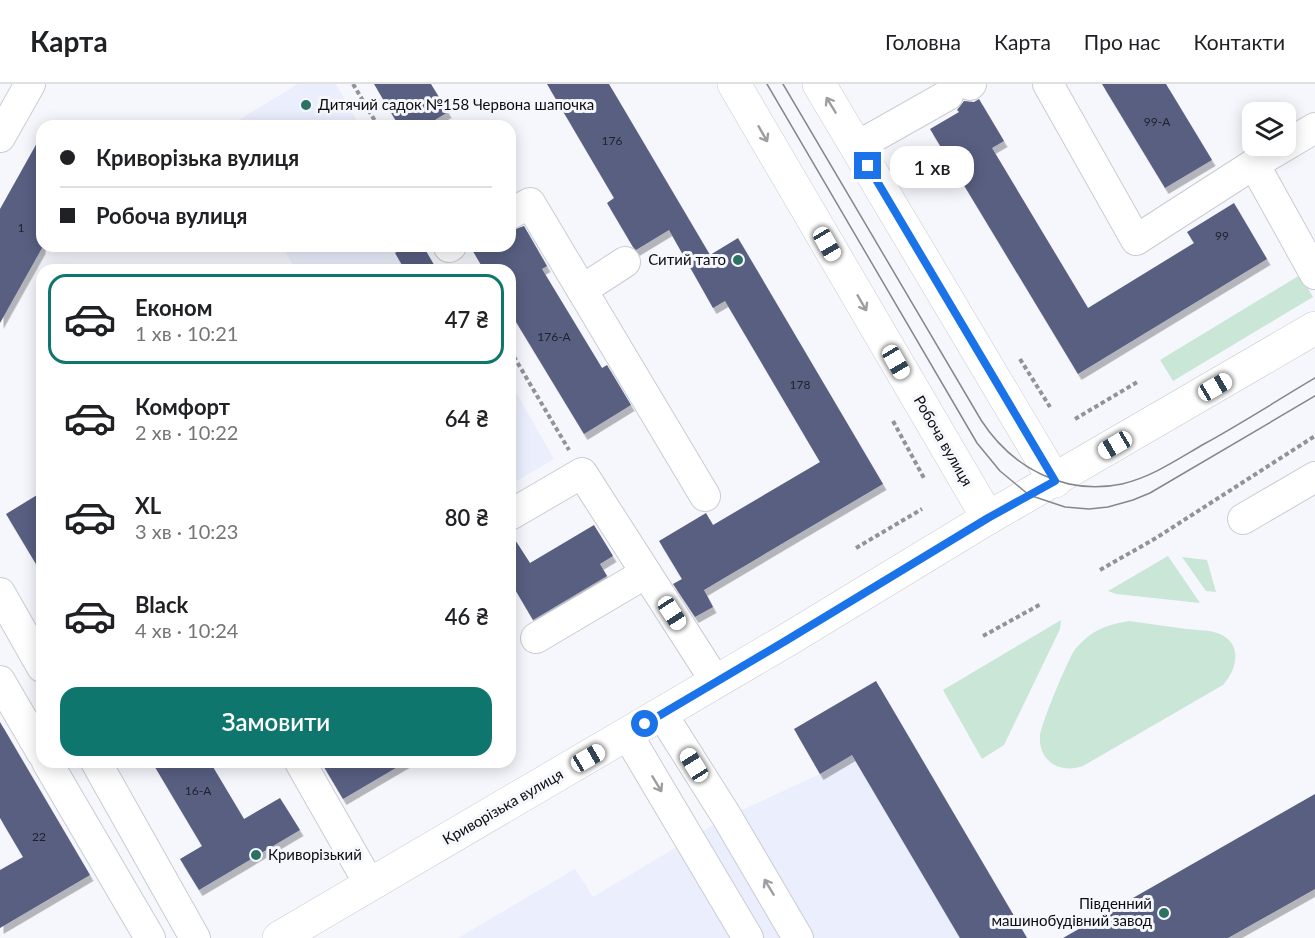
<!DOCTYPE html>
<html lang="uk">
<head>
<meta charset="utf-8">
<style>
	:root { --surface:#fff; --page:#f6f6f6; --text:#202124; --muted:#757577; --line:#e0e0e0; --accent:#0f766e }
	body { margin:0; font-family:Lato,sans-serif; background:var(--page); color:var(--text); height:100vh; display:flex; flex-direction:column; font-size:22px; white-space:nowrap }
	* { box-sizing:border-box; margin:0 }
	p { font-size:20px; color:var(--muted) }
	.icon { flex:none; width:33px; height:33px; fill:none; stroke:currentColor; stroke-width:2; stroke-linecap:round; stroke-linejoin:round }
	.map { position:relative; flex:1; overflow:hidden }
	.sheet { position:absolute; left:36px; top:180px; width:480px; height:504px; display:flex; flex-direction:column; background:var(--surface); border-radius:18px; box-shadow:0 3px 15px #0003 }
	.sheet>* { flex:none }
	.guide { position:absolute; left:36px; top:36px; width:480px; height:132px; border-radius:18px; box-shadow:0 3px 15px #0003; display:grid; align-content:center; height:132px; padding:0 24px; background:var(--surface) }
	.tools { position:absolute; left:1242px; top:18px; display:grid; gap:12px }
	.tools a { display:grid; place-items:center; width:54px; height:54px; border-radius:12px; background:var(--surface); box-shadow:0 3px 15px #0003; font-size:30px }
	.end { position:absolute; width:27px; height:27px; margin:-14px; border:8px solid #1a73e8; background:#fff; box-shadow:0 0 0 3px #fff }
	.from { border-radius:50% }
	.bubble { position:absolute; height:42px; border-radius:18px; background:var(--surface); box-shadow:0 3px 15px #0003; font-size:20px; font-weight:600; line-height:42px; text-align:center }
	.car { position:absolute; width:18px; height:36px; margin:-18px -9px; border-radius:8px; box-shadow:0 0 4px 2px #0007; background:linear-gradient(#fff 24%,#345 0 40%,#fff 0 76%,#345 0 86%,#fff 0) }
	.guide b { display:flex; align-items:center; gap:21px; height:57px; font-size:22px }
	.guide b+b { border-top:2px solid var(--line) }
	.guide i { width:15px; height:15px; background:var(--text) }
	ul { padding:10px 0 0; list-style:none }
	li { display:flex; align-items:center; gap:18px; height:90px; margin:0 12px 9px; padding:0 12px; border:3px solid transparent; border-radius:18px }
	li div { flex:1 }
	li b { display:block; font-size:22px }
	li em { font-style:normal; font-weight:600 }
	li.selected { border-color:var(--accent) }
	li>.icon { width:54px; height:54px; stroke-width:1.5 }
	.cta { display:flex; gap:12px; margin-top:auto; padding:12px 24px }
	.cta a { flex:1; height:69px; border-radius:18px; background:var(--accent); color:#fff; font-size:24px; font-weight:600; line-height:69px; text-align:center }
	header { display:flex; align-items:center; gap:36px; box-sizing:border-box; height:84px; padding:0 30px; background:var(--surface); border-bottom:2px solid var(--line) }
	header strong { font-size:28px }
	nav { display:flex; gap:33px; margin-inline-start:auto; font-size:21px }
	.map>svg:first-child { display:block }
	.built { fill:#ebeefc }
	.green { fill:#cae6d7 }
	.building { fill:#585f81; filter:url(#shadow) }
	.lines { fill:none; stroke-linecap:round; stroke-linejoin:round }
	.minor-casing { stroke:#caccd2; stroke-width:32 }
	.major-casing { stroke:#caccd2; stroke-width:34 }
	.path { stroke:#919397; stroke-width:4; stroke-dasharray:4.5 3; stroke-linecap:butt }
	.minor { stroke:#fff; stroke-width:30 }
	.major { stroke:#fff; stroke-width:33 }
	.tram { stroke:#85878b; stroke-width:1.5 }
	.oneway { stroke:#9d9e9f }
	.route { stroke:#1a73e8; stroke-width:8 }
	.poi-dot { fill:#2d7163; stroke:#f5f7fd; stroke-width:2 }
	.labels { text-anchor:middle; stroke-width:6; stroke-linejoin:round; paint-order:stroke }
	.number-label { font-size:12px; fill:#1e212b }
	.poi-label { font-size:15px; fill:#0b0c0e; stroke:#f5f7fd; text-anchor:start }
	.street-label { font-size:15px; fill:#0b0c0e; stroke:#f5f7fd }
</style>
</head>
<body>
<header>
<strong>Карта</strong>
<nav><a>Головна</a><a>Карта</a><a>Про нас</a><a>Контакти</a></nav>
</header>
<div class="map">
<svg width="1315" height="854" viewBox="0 0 1315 854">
	<defs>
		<filter id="shadow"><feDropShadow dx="3.5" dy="6" stdDeviation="0" flood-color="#0004"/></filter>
	</defs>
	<rect width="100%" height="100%" fill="#f5f7fd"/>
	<g class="built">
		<polygon points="298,0 336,0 360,42 229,42"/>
		<polygon points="282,162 423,162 437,186 296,186"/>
		<polygon points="510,298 554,375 510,401"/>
		<polygon points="876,597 1027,854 458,854 575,785 593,813 727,733 820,690 794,645"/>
	</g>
	<g class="green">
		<polygon points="1300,191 1313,213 1173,297 1160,276"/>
		<polygon points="1168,472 1200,519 1116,510 1108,507"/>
		<polygon points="1182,473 1207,476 1216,508 1206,507"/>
		<polygon points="1061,536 1060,545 1004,661 982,675 943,606"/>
		<path d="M1129,537C1148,540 1167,542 1186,545C1195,546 1205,546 1214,548C1243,556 1239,583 1223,601L1083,682C1061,690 1038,678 1040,652C1041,640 1067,578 1074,567C1076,563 1080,560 1083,557C1096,544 1112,540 1129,537Z"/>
	</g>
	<g class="building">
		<polygon points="374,0 431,0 448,28 425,42 399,42"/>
		<polygon points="547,0 609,0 710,171 738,154 883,400 704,506 713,523 695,533 673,500 682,495 659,457 706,429 713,441 820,378 725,217 713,224 669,146 636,166 633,163 607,119 614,114"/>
		<polygon points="1102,0 1166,0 1212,76 1165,104"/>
		<polygon points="979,15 1004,57 992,64 1088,224 1194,159 1187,148 1234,119 1267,175 1078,290 930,45 959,28 957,26 964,17 974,18"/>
		<polygon points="42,50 42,164 0,239 0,125"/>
		<polygon points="524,142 547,182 542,185 602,284 607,281 631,321 584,350 510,228 510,186 484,186 470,162 510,162 510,147"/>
		<polygon points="408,162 423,162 437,186 405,186 395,169"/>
		<polygon points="42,408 42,490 6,430"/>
		<polygon points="594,441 613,472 600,480 607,492 533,536 510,497 510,448 530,479"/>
		<polygon points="876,597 1027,854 960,854 852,671 820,690 794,645"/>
		<polygon points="0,638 90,791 0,844 0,786 23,773 0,734"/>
		<polygon points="152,678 210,678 244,735 280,714 300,746 199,806 180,775 202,762"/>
		<polygon points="321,678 406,678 343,715"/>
		<polygon points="1315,710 1315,805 1228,854 1063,854"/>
	</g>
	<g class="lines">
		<defs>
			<g id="minor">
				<polyline points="1048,0 1136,156 1254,80 1315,190"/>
				<polyline points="970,1 971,0"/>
				<polyline points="0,53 30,0"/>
				<polyline points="856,63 948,11"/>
				<polyline points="1254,80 1315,44"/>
				<polyline points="510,130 530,119 705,412"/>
				<polyline points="449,163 451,162"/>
				<polyline points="582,206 625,178"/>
				<polyline points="510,431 582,389 716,598"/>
				<polyline points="1243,435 1315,393"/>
				<polyline points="0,509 42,583"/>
				<polyline points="536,554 646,489"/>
				<polyline points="0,597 42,669"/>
				<polyline points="662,630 727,733 798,854"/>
				<polyline points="627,650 748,854"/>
				<polyline points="47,678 150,854"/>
				<polyline points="96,678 195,854"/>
				<polyline points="300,678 370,801"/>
			</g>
			<g id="major">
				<polyline points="734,0 988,434"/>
				<polyline points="819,0 1055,397"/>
				<polyline points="279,854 787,556 988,434 1315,244"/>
			</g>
		</defs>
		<use href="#minor" class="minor-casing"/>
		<use href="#major" class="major-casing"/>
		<g class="path">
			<polyline points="353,0 378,42"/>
			<polyline points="510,266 569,366"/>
			<polyline points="1020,275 1050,323"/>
			<polyline points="1075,335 1139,297"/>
			<polyline points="893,337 925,396"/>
			<polyline points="856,464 922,425"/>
			<polyline points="1100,486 1156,454 1315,352"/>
			<polyline points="983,552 1041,520"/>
		</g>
		<use href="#minor" class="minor"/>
		<use href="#major" class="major"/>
		<g class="tram">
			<polyline points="767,0 977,359 1000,387 1029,411 1065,423 1089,425 1108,423 1133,416 1150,409 1315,312"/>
			<path d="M783,0L981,336C1012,384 1065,412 1122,400C1152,393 1178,375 1204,360C1242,339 1278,316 1315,294"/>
		</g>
	</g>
	<defs><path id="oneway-shaft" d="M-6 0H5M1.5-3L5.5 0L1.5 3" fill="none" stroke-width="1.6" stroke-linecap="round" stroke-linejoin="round" transform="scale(1.5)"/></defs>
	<g class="oneway">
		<use href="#oneway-shaft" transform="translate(831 21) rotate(-121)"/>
		<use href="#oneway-shaft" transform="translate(763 50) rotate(60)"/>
		<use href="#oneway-shaft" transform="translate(862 219) rotate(60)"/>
		<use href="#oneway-shaft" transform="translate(657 700) rotate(59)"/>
		<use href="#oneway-shaft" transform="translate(769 803) rotate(-121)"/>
	</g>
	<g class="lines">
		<polyline class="route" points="645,640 787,556 988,434 1055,397 868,82"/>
	</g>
	<g class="poi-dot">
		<circle cx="306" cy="21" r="6"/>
		<circle cx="738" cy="176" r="6"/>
		<circle cx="256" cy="771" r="6"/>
		<circle cx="1164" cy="829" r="6"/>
	</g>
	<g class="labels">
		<g class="number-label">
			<text x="1157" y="42">99-А</text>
			<text x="612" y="61">176</text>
			<text x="21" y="148">1</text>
			<text x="1222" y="156">99</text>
			<text x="554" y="257">176-А</text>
			<text x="800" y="305">178</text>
			<text x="198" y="711">16-А</text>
			<text x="39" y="757">22</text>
		</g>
		<g class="poi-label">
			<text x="318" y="26">Дитячий садок №158 Червона шапочка</text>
			<text x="726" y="181" text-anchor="end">Ситий тато</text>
			<text x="268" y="776">Криворізький</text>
			<text x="1152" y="825" text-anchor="end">Південний<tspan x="1152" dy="17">машинобудівний завод</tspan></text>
		</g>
		<g class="street-label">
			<text transform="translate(943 357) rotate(60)" y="5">Робоча вулиця</text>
			<text transform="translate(503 723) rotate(-30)" y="5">Криворізька вулиця</text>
		</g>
	</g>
</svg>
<div class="tools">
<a><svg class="icon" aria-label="layers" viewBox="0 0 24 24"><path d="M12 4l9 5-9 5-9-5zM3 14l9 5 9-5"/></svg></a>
</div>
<i class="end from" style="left:645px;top:640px"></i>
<i class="end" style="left:868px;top:82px"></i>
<div class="bubble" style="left:890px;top:62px;width:84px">1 хв</div>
<i class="car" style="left:827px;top:160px;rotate:150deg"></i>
<i class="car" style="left:896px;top:278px;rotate:150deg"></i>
<i class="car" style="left:1215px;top:303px;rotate:60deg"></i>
<i class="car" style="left:1115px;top:361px;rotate:240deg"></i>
<i class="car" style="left:672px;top:529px;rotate:147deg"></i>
<i class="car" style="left:588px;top:674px;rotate:60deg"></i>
<i class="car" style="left:694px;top:681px;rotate:328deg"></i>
<div class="guide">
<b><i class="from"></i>Криворізька вулиця</b>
<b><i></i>Робоча вулиця</b>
</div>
<section class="sheet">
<ul>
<li class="selected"><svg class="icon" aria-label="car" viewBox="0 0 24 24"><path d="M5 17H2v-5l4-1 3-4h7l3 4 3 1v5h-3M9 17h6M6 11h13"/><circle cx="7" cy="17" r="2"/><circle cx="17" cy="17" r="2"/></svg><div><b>Економ</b><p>1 хв · 10:21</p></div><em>47 ₴</em></li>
<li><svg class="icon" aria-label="car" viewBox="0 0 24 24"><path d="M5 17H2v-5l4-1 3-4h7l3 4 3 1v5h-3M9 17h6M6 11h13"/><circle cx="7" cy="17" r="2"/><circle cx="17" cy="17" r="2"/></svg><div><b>Комфорт</b><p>2 хв · 10:22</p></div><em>64 ₴</em></li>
<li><svg class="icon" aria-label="car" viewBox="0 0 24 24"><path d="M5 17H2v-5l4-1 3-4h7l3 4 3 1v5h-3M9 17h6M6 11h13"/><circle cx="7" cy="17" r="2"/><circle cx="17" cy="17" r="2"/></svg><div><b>XL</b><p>3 хв · 10:23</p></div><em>80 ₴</em></li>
<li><svg class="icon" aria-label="car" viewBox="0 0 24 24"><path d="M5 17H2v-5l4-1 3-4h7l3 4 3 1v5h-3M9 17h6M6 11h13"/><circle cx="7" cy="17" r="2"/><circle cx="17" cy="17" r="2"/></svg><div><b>Black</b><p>4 хв · 10:24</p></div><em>46 ₴</em></li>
</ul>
<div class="cta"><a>Замовити</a></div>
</section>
</div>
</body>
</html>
